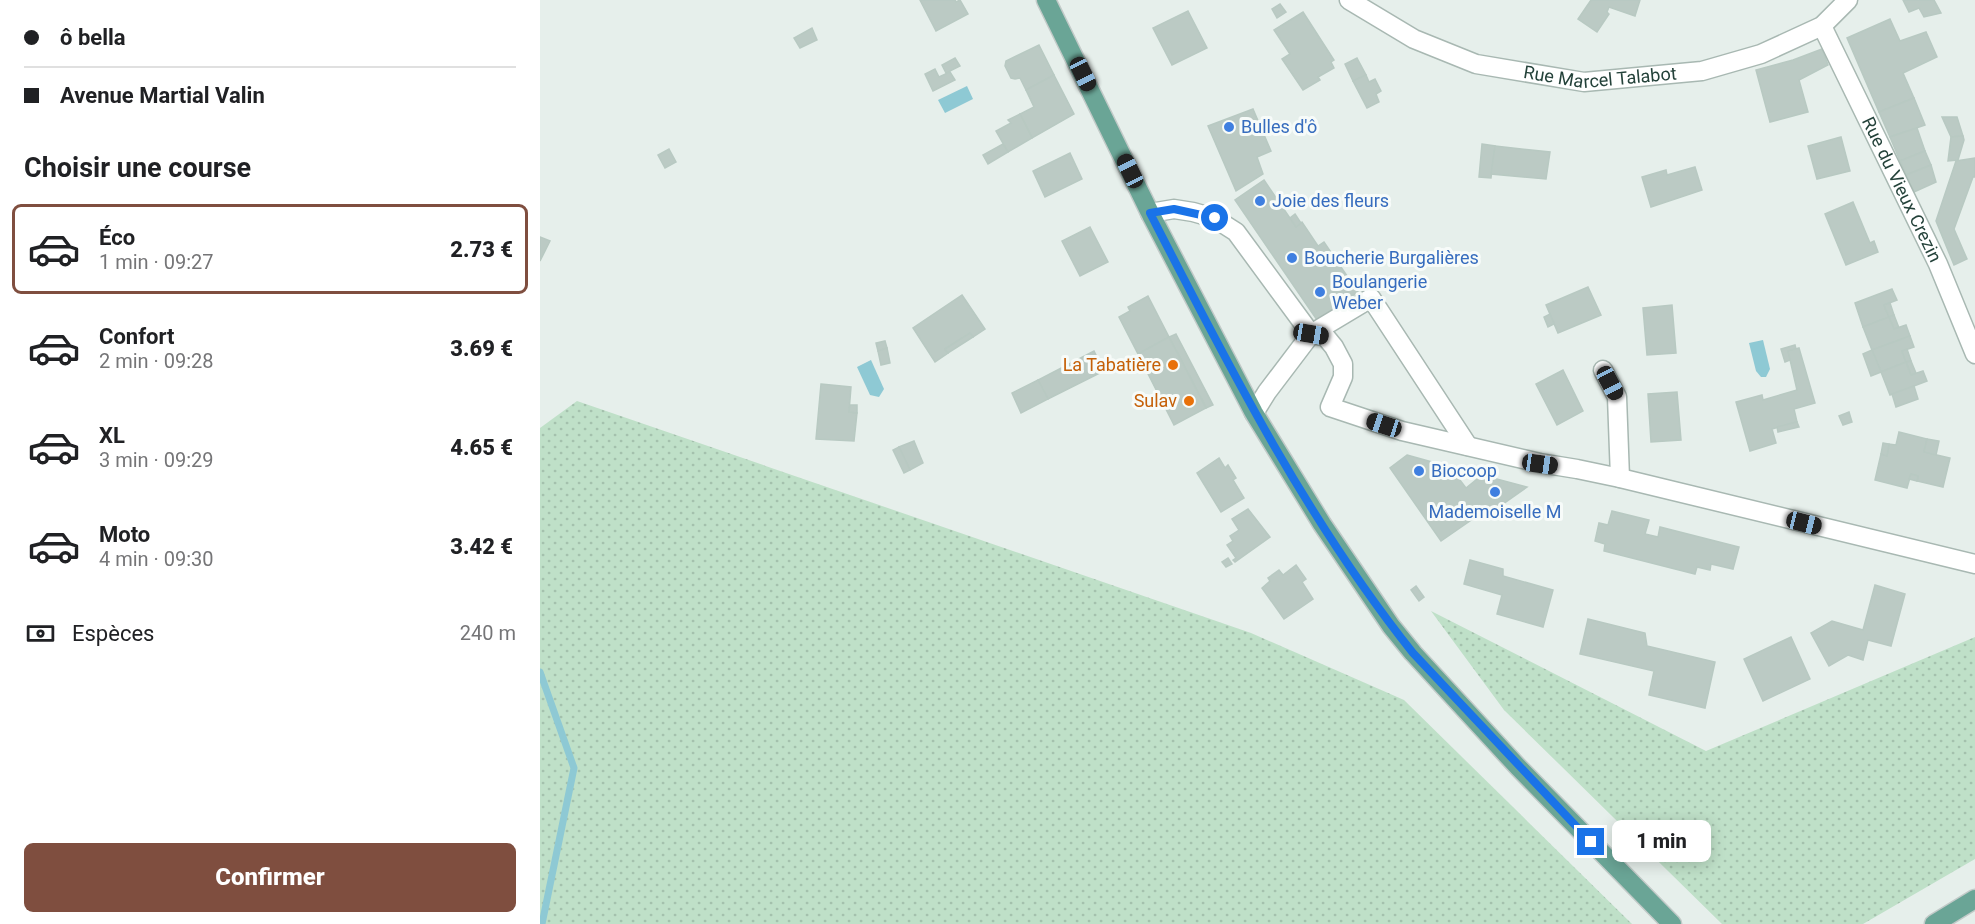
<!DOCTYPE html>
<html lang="fr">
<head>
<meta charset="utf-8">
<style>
	:root { --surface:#fff; --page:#f2f2f2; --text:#202124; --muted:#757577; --line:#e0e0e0; --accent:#7f4e3f }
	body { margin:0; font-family:Roboto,sans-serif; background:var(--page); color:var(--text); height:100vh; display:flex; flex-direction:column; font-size:22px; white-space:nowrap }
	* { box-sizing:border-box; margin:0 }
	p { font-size:20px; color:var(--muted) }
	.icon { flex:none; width:33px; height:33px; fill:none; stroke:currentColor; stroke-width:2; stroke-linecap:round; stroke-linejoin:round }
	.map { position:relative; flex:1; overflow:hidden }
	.details { display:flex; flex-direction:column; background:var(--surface); width:540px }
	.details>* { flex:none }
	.guide { display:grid; align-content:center; height:132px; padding:0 24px; background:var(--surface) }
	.end { position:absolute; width:27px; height:27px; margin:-14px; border:8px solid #1a73e8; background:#fff; box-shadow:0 0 0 3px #fff }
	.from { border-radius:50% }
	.bubble { position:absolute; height:42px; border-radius:9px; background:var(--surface); box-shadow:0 3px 15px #0003; font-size:20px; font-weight:800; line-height:42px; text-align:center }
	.car { position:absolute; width:18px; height:36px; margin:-18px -9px; border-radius:8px; box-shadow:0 0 4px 2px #0007; background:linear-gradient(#222 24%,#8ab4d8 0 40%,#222 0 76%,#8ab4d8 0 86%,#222 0) }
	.guide b { display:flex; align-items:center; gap:21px; height:57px; font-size:22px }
	.guide b+b { border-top:2px solid var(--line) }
	.guide i { width:15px; height:15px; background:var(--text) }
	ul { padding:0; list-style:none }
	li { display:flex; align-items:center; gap:18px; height:90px; margin:0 12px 9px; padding:0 12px; border:3px solid transparent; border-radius:9px }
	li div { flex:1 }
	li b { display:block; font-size:22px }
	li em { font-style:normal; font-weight:800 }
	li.on { border-color:var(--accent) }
	li>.icon { width:54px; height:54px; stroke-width:1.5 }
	h2 { padding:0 24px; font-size:27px; line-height:72px }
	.pay { display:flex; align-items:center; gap:15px; height:66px; padding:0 24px; font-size:22px }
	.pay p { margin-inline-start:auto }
	.button { display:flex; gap:12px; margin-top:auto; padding:12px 24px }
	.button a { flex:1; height:69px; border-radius:9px; background:var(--accent); color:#fff; font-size:24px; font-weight:800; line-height:69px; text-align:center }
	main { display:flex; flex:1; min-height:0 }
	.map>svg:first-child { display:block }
	.grass { fill:url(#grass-dots) }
	.water { fill:#8ec9d4 }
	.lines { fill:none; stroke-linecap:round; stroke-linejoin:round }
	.stream { stroke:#8ec9d4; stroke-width:7 }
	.building { fill:#bbcac4; stroke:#b8c9c2; stroke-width:1.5 }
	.minor-casing { stroke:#a8b8b2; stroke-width:21 }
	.major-casing { stroke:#c2cac8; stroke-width:21 }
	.minor { stroke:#fff; stroke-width:18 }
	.major { stroke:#6aa596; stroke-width:18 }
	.route { stroke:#1a73e8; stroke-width:8 }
	.shop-dot { fill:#3f7fe0; stroke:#f7fbf9; stroke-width:2 }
	.food-dot { fill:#e8710a; stroke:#f7fbf9; stroke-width:2 }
	.labels { text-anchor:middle; stroke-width:6; stroke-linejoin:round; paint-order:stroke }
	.street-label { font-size:18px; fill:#24423a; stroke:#f7fbf9 }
	.shop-label { font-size:18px; fill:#366cbe; stroke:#f7fbf9; text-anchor:start }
	.food-label { font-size:18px; fill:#c56008; stroke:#f7fbf9; text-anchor:end }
</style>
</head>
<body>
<main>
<section class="details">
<div class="guide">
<b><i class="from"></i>ô bella</b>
<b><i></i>Avenue Martial Valin</b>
</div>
<h2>Choisir une course</h2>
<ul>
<li class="on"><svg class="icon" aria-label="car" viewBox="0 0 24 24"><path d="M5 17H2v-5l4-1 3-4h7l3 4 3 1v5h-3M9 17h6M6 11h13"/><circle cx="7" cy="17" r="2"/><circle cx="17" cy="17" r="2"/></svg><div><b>Éco</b><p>1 min · 09:27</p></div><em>2.73 €</em></li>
<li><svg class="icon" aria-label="car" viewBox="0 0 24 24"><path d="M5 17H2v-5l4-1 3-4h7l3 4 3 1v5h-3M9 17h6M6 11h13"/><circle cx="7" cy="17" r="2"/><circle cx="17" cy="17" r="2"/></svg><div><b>Confort</b><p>2 min · 09:28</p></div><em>3.69 €</em></li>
<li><svg class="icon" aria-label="car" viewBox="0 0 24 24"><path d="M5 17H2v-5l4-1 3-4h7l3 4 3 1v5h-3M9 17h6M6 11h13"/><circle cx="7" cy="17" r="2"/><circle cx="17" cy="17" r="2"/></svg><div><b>XL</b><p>3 min · 09:29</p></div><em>4.65 €</em></li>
<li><svg class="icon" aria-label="car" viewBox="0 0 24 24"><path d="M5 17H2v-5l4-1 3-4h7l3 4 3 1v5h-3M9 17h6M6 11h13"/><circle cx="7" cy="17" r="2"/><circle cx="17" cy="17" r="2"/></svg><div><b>Moto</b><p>4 min · 09:30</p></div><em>3.42 €</em></li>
</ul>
<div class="pay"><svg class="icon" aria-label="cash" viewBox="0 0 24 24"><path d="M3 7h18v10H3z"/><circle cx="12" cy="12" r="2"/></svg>Espèces<p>240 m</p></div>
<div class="button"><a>Confirmer</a></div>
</section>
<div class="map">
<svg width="1435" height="924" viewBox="0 0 1435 924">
	<defs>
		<pattern id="grass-dots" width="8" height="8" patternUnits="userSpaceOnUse" patternTransform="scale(1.5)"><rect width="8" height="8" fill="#bfe0c8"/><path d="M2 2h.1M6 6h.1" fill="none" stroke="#a4c1ad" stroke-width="1.8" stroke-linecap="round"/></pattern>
	</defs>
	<rect width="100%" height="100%" fill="#e6efeb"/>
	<g class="grass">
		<polygon points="37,401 711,633 864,700 1092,924 0,924 0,428"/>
		<polygon points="891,611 1166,751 1435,637 1435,859 1323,924 1182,924 964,710"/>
	</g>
	<g class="water">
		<polygon points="427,86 433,99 405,113 398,100"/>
		<polygon points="1223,340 1230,369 1226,377 1221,377 1216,371 1209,343"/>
		<polygon points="331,360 344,389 339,397 330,395 317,367"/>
	</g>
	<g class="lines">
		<polyline class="stream" points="0,672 34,768 2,924"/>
	</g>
	<g class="building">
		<polygon points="380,0 415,0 416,2 420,0 428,14 396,31"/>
		<polygon points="1051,0 1100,0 1095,16 1069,7 1067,12 1069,14 1057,32 1038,19"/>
		<polygon points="1363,0 1394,0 1401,13 1384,17 1379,8 1369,12"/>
		<polygon points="740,4 746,12 737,18 732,9"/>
		<polygon points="648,11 667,48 632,65 613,28"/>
		<polygon points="763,12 794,60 791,62 794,68 778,77 780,80 763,90 742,59 750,54 734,30"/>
		<polygon points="1350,19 1360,41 1386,32 1397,57 1363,73 1374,98 1339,112 1307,38"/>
		<polygon points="272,28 277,40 260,48 254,38"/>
		<polygon points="499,45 514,75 486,90 480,78 475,79 471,78 465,66 466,61"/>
		<polygon points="1282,49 1288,65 1259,80 1268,112 1230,122 1216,70 1253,60"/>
		<polygon points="415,58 420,66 406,73 402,65"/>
		<polygon points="817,58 826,75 813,81 805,64"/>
		<polygon points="395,69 399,77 410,72 415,80 393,91 385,74"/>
		<polygon points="514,75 534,114 492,138 480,114 494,107 486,90"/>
		<polygon points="826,75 829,82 835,79 841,91 836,94 839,102 827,108 813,81"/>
		<polygon points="1374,98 1385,125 1350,137 1339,112"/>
		<polygon points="713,109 731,151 717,157 723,174 696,191 668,126"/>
		<polygon points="480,114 492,138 468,152 456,131 471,123 468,120"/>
		<polygon points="1402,117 1417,117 1423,136 1411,137"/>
		<polygon points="1377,128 1385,151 1360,161 1350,137"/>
		<polygon points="1423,136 1424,140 1418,160 1408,161 1411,137"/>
		<polygon points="1301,137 1310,171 1277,179 1268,146"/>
		<polygon points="463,144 468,152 448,164 443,155"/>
		<polygon points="942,144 955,146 951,178 939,177"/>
		<polygon points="955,146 1010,152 1006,179 951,174"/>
		<polygon points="129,149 136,162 125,168 118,155"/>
		<polygon points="1385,151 1391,165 1366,175 1360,161"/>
		<polygon points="530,153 542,179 505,197 493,171"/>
		<polygon points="1435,158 1435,177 1433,177 1414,229 1427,259 1414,265 1396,221 1416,161"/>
		<polygon points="1391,165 1396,182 1374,192 1366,175"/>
		<polygon points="1155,167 1162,190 1111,207 1102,177 1126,170 1127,175"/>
		<polygon points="724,180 756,227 762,222 778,246 784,242 818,292 777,320 695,200"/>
		<polygon points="1313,202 1330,243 1334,241 1338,252 1306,265 1285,214"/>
		<polygon points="755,214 761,223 756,227 750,218"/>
		<polygon points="550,227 568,262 540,276 522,241"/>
		<polygon points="0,237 10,241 0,261"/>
		<polygon points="1048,287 1061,315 1018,333 1006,305"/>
		<polygon points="1352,289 1357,300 1344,305 1349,317 1323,327 1315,303"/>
		<polygon points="422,295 445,329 433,337 430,333 405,349 408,353 395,362 373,328"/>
		<polygon points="608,296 629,337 598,354 579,317 590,311 588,307"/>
		<polygon points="1350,303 1354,315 1349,317 1344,305"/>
		<polygon points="1132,305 1136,353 1107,355 1103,308"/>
		<polygon points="1010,314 1014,324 1008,327 1004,317"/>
		<polygon points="1354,315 1359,328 1354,329 1349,317"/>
		<polygon points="1349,317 1354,329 1366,325 1370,336 1332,350 1323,327"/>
		<polygon points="430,333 433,337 408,353 405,349"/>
		<polygon points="636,334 673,405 666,408 629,337"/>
		<polygon points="1370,336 1374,347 1362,351 1366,362 1341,372 1332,350"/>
		<polygon points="629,337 666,408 634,425 598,354"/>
		<polygon points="345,341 347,348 338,351 336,343"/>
		<polygon points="1255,345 1256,349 1248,351 1250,360 1245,362 1241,349"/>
		<polygon points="347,348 350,363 341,365 338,351"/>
		<polygon points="1259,348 1275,403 1254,409 1257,422 1232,429 1236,443 1210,451 1196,402 1222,395 1223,400 1257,390 1248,351"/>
		<polygon points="1367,349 1371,361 1366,362 1362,351"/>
		<polygon points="1332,350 1341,372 1331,376 1323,354"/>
		<polygon points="554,351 564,371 508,399 498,380"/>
		<polygon points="1371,361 1376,373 1371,375 1366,362"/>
		<polygon points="1366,362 1371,375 1383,371 1387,381 1350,395 1341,372"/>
		<polygon points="1023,370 1043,411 1017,425 996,384"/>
		<polygon points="498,380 508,399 481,413 472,393"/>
		<polygon points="281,384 311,387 309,412 317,413 314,441 276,439"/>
		<polygon points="1374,386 1378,399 1356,407 1352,394"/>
		<polygon points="1137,392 1141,440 1111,442 1108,394"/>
		<polygon points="310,405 317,405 317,413 309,412"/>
		<polygon points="1309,412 1312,422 1303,425 1299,416"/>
		<polygon points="1257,422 1259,427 1238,432 1237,427"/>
		<polygon points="1359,432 1387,439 1384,452 1410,458 1403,487 1377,481 1378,476 1371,474 1367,488 1335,480 1341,454 1347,456 1349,444 1356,445"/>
		<polygon points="1387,439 1399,441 1396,455 1384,452"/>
		<polygon points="374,441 383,463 370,470 359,447"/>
		<polygon points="1343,443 1349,444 1347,456 1341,454"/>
		<polygon points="359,447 370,470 364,473 353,450"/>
		<polygon points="867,455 910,467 926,488 942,475 987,487 946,516 943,512 901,541 850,468"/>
		<polygon points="679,458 685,468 688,465 696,478 693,480 704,498 681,512 657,473"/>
		<polygon points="1371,474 1378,476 1377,481 1369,479"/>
		<polygon points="708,509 730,537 695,562 693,560 696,558 687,545 693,541 690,536 699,530 692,519"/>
		<polygon points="1072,511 1109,520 1105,534 1118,537 1120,527 1199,547 1193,569 1171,564 1170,570 1157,567 1155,574 1064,551 1065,544 1055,541 1059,523 1068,525"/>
		<polygon points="688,558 692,564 686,567 682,562"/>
		<polygon points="930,560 963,569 963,576 1013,590 1003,627 957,614 962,595 924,584"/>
		<polygon points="756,565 766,579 762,582 773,599 744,619 722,588 730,581 728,578 739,570 743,575"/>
		<polygon points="1335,585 1365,594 1351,646 1328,640 1323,660 1308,655 1289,666 1271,633 1292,621 1323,630"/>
		<polygon points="876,586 884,597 879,601 871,590"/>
		<polygon points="1048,619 1105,633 1107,646 1175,662 1165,708 1109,695 1114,671 1040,654"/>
		<polygon points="1251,637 1270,679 1223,701 1204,659"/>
	</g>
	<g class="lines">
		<defs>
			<g id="minor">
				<path id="s1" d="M809,0L874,39L936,64L1044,82L1162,71L1221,54L1282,26L1308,0"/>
				<path id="s2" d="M1282,26L1398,264L1435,354"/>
				<polyline points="610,213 634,209 653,212 674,218 696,232 771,334 785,336 794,347 803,364 803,377 790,407 862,431 1000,463 1037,469 1080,478 1435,564"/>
				<polyline points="1063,370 1077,397 1080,478"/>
				<polyline points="714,413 727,392 771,334 831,298 928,446"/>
			</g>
			<g id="major">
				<polyline points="506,0 610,213 714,413 782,524 851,626 873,653 978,767 1132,924"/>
				<polyline points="1394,924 1435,899"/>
			</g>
		</defs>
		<use href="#minor" class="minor-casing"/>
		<use href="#major" class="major-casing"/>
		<use href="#minor" class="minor"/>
		<use href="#major" class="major"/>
	</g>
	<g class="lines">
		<path class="route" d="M675,218L634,209L610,213C688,365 766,519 873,653L1051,842"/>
	</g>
	<g class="shop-dot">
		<circle cx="689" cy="127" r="6"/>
		<circle cx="720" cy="201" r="6"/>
		<circle cx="752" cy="258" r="6"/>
		<circle cx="780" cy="292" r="6"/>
		<circle cx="879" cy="471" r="6"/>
		<circle cx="955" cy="492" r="6"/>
	</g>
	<g class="food-dot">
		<circle cx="633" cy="365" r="6"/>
		<circle cx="649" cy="401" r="6"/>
	</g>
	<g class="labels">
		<g class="street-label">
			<text dy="6" stroke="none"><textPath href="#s1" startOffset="268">Rue Marcel Talabot</textPath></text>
			<text dy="6" stroke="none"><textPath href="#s2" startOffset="182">Rue du Vieux Crezin</textPath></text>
		</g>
		<g class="shop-label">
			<text x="701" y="133">Bulles d'ô</text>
			<text x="732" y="207">Joie des fleurs</text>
			<text x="764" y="264">Boucherie Burgalières</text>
			<text x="792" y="288">Boulangerie<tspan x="792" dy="21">Weber</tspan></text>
			<text x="891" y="477">Biocoop</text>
			<text x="955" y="518" text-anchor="middle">Mademoiselle M</text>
		</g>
		<g class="food-label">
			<text x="621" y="371">La Tabatière</text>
			<text x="637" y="407">Sulav</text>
		</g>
	</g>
</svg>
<i class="end from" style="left:675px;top:218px"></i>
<i class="end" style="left:1051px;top:842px"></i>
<div class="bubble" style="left:1072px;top:820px;width:99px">1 min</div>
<i class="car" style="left:543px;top:74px;rotate:154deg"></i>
<i class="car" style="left:590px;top:171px;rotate:334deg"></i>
<i class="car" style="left:771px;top:334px;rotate:100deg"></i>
<i class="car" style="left:1070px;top:383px;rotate:152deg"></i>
<i class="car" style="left:844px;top:425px;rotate:288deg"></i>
<i class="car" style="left:1000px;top:464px;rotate:98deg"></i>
<i class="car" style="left:1264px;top:523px;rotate:104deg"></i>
</div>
</main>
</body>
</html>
